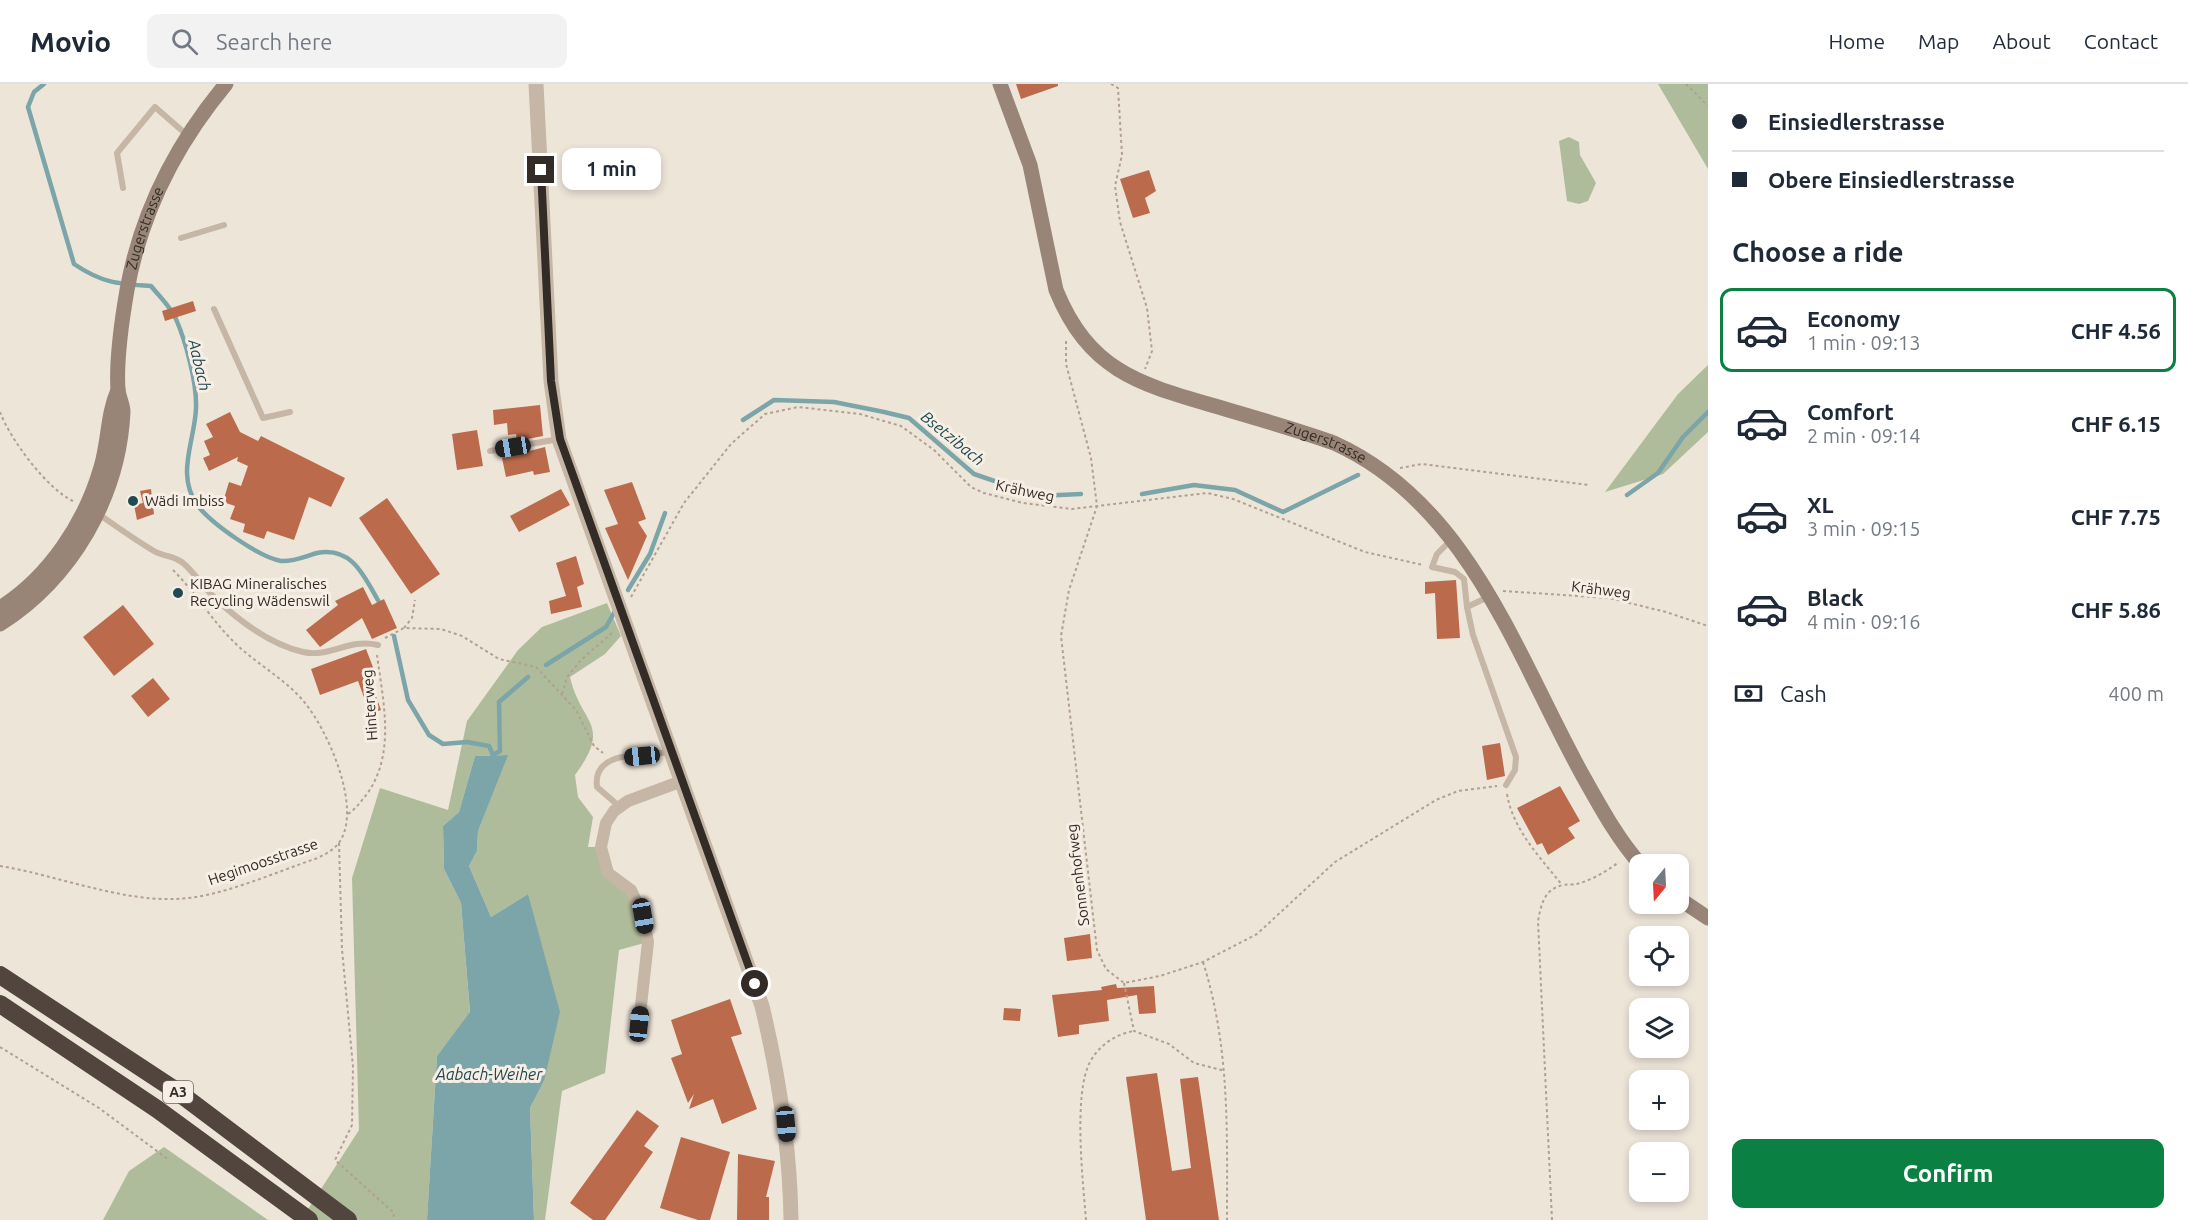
<!DOCTYPE html>
<html lang="en">
<head>
<meta charset="utf-8">
<style>
	:root { --surface:#fff; --page:#f2f2f3; --text:#1f2937; --muted:#747a83; --line:#e0e1e3; --accent:#0b8043 }
	body { margin:0; font-family:Ubuntu,sans-serif; background:var(--page); color:var(--text); height:100vh; display:flex; flex-direction:column; font-size:22px; white-space:nowrap }
	* { box-sizing:border-box; margin:0 }
	p { font-size:20px; color:var(--muted) }
	.icon { flex:none; width:33px; height:33px; fill:none; stroke:currentColor; stroke-width:2; stroke-linecap:round; stroke-linejoin:round }
	.map { position:relative; flex:1; overflow:hidden }
	.side { display:flex; flex-direction:column; background:var(--surface); width:480px }
	.side>* { flex:none }
	.guide { display:grid; align-content:center; height:132px; padding:0 24px; background:var(--surface) }
	.needle { width:39px; rotate:198deg }
	.tools { position:absolute; left:1629px; top:770px; display:grid; gap:12px }
	.tools a { display:grid; place-items:center; width:60px; height:60px; border-radius:12px; background:var(--surface); box-shadow:0 3px 9px #0003; font-size:30px }
	.end { position:absolute; width:27px; height:27px; margin:-14px; border:8px solid #322b26; background:#fff; box-shadow:0 0 0 3px #fff }
	.from { border-radius:50% }
	.bubble { position:absolute; height:42px; border-radius:12px; background:var(--surface); box-shadow:0 3px 9px #0003; font-size:20px; font-weight:600; line-height:42px; text-align:center }
	.car { position:absolute; width:18px; height:36px; margin:-18px -9px; border-radius:8px; box-shadow:0 0 4px 2px #0007; background:linear-gradient(#222 24%,#8ab4d8 0 40%,#222 0 76%,#8ab4d8 0 86%,#222 0) }
	.guide b { display:flex; align-items:center; gap:21px; height:57px; font-size:22px }
	.guide b+b { border-top:2px solid var(--line) }
	.guide i { width:15px; height:15px; background:var(--text) }
	ul { padding:0; list-style:none }
	li { display:flex; align-items:center; gap:18px; height:84px; margin:0 12px 9px; padding:0 12px; border:3px solid transparent; border-radius:12px }
	li div { flex:1 }
	li b { display:block; font-size:22px }
	li em { font-style:normal; font-weight:600 }
	li.selected { border-color:var(--accent) }
	li>.icon { width:54px; height:54px; stroke-width:1.5 }
	h2 { padding:0 24px; font-size:27px; line-height:72px }
	.pay { display:flex; align-items:center; gap:15px; height:66px; padding:0 24px; font-size:22px }
	.pay p { margin-inline-start:auto }
	.cta { display:flex; gap:12px; margin-top:auto; padding:12px 24px }
	.cta a { flex:1; height:69px; border-radius:12px; background:var(--accent); color:#fff; font-size:24px; font-weight:600; line-height:69px; text-align:center }
	header { display:flex; align-items:center; gap:36px; box-sizing:border-box; height:84px; padding:0 30px; background:var(--surface); border-bottom:2px solid var(--line) }
	header strong { font-size:28px }
	nav { display:flex; gap:33px; margin-inline-start:auto; font-size:21px }
	.search { width:420px; height:54px; background:var(--page); display:flex; align-items:center; gap:15px; box-sizing:border-box; padding:0 21px; border-radius:12px; color:var(--muted); font-size:22px }
	main { display:flex; flex:1; min-height:0 }
	.map>svg:first-child { display:block }
	.green { fill:#afbc9b }
	.water { fill:#7ba5a9 }
	.lines { fill:none; stroke-linecap:round; stroke-linejoin:round }
	.stream { stroke:#7ba5a9; stroke-width:4.5 }
	.building { fill:#bb6b4b }
	.path { stroke:#b1a091; stroke-width:2; stroke-dasharray:3 3; stroke-linecap:butt }
	.service { stroke:#c5b6a6; stroke-width:6 }
	.minor { stroke:#c5b6a6; stroke-width:12 }
	.tertiary { stroke:#c5b6a6; stroke-width:15 }
	.secondary { stroke:#988578; stroke-width:15 }
	.motorway { stroke:#52453e; stroke-width:18 }
	.route { stroke:#322b26; stroke-width:8 }
	.poi-dot { fill:#204a50; stroke:#f7efe5; stroke-width:2 }
	.labels { text-anchor:middle; stroke-width:6; stroke-linejoin:round; paint-order:stroke }
	.shield { fill:#f7efe5; stroke:#6d665f; stroke-width:1.5 }
	.shield-label { font-size:14px; font-weight:bold; fill:#322b26 }
	.street-label { font-size:15px; fill:#322b26; stroke:#f7efe5 }
	.poi-label { font-size:15px; fill:#322b26; stroke:#f7efe5; text-anchor:start }
	.water-label { font-size:16px; font-style:italic; fill:#204a50; stroke:#f7efe5 }
</style>
</head>
<body>
<header>
<strong>Movio</strong>
<div class="search"><svg class="icon" aria-label="search" viewBox="0 0 24 24"><circle cx="10" cy="10" r="6"/><path d="M15 15l6 6"/></svg>Search here</div>
<nav><a>Home</a><a>Map</a><a>About</a><a>Contact</a></nav>
</header>
<main>
<div class="map">
<svg width="1708" height="1136" viewBox="0 0 1708 1136">
	<rect width="100%" height="100%" fill="#eee5d9"/>
	<g class="green">
		<polygon points="1658,0 1708,0 1708,85"/>
		<polygon points="1569,53 1579,58 1580,71 1596,99 1588,117 1579,120 1567,117 1559,57"/>
		<polygon points="1708,281 1708,348 1663,390 1605,408 1678,310"/>
		<path d="M607,519L621,552L605,570L570,593C581,641 613,639 575,691L578,713L593,733L588,763H601L608,791L631,806L648,858L619,866L605,989L562,1007L545,1136H534L530,1024L544,997L528,810L491,833L469,782L477,767L478,747L507,671L475,672L459,728L443,742L444,785L461,819L470,929L437,972L427,1136H301L359,1046L352,794L380,704L448,726L467,637L518,566L542,543Z"/>
		<polygon points="164,1063 268,1136 103,1136 129,1087"/>
	</g>
	<polygon class="water" points="508,671 478,747 477,767 469,782 491,833 528,810 560,928 544,997 530,1024 534,1136 427,1136 437,972 470,928 461,819 444,785 443,742 459,728 475,672"/>
	<g class="lines">
		<g class="stream">
			<path d="M44,0L34,8L28,23L74,180C102,199 118,200 151,202C159,212 171,223 176,235C186,258 197,299 196,324C195,357 175,391 198,422C212,440 259,473 281,477C293,478 306,472 317,469C352,462 364,492 379,518"/>
			<polyline points="743,336 774,316 834,318 884,328 909,334 974,390 1038,412 1081,410"/>
			<polyline points="1142,410 1194,401 1235,406 1283,428 1358,391"/>
			<polyline points="1627,411 1658,389 1683,353 1708,328"/>
			<polyline points="628,506 650,470 665,429"/>
			<polyline points="394,552 408,616 429,651 443,660 467,658 489,662 493,671"/>
			<polyline points="546,581 606,543 615,527"/>
			<polyline points="493,671 500,667 499,618 528,593"/>
		</g>
	</g>
	<g class="building">
		<polygon points="1016,0 1058,0 1058,2 1021,15"/>
		<polygon points="1149,86 1156,107 1145,114 1150,129 1133,134 1120,95"/>
		<polygon points="193,217 196,227 165,237 162,227"/>
		<polygon points="540,321 543,352 517,357 516,350 508,351 507,339 494,341 493,326"/>
		<polygon points="230,328 240,348 258,357 261,352 345,394 331,423 309,413 294,456 267,447 264,455 243,448 245,440 230,435 235,422 223,418 229,398 241,402 248,382 237,377 238,373 209,387 203,374 210,371 204,357 213,353 206,340"/>
		<polygon points="477,346 483,382 457,386 452,350"/>
		<polygon points="545,363 550,388 534,391 533,387 506,393 502,374"/>
		<polygon points="632,398 646,435 638,438 647,452 628,496 605,444 618,440 604,406"/>
		<polygon points="151,405 154,430 137,436 134,421 143,419 140,407"/>
		<polygon points="561,405 570,421 519,448 510,432"/>
		<polygon points="387,414 440,490 411,510 359,434"/>
		<polygon points="576,472 584,500 577,503 582,523 551,530 549,517 566,512 556,479"/>
		<polygon points="1456,496 1460,554 1437,555 1435,509 1425,510 1425,498"/>
		<polygon points="363,503 372,521 384,515 397,544 372,555 362,534 320,563 306,546 338,521 335,517"/>
		<polygon points="123,521 154,560 114,592 83,553"/>
		<polygon points="366,565 376,591 369,593 381,626 370,630 358,597 320,611 311,585"/>
		<polygon points="153,594 170,615 148,633 131,612"/>
		<polygon points="1500,659 1505,692 1487,696 1482,662"/>
		<polygon points="1560,702 1580,737 1568,744 1575,754 1548,771 1542,759 1537,761 1517,724"/>
		<polygon points="1090,850 1092,874 1067,877 1064,854"/>
		<polygon points="1116,900 1117,904 1154,902 1156,929 1139,930 1137,911 1107,916 1109,937 1079,941 1079,950 1058,953 1052,911 1102,906 1101,903"/>
		<polygon points="730,915 742,950 731,953 757,1025 722,1040 713,1015 689,1025 694,1010 688,1019 671,974 682,970 671,936"/>
		<polygon points="1004,924 1021,925 1020,937 1003,936"/>
		<polygon points="1157,989 1172,1087 1191,1084 1180,995 1198,993 1219,1136 1146,1136 1126,993"/>
		<polygon points="637,1026 659,1042 644,1062 653,1068 605,1136 593,1136 570,1119"/>
		<polygon points="681,1053 730,1068 710,1136 698,1136 660,1124"/>
		<polygon points="738,1070 775,1077 766,1113 769,1113 769,1136 737,1136"/>
	</g>
	<g class="lines">
		<g class="path">
			<polyline points="1111,0 1118,4 1122,71 1115,102 1120,138 1147,224 1152,267 1145,285"/>
			<polyline points="1686,0 1708,22"/>
			<polyline points="1066,257 1066,280 1091,374 1097,422 1069,506 1061,552 1097,866 1106,885 1124,899 1160,892 1203,878 1257,850 1335,778 1436,716 1458,707 1497,702"/>
			<path d="M0,328C10,355 47,405 73,417"/>
			<polyline points="1400,384 1422,380 1589,401"/>
			<polyline points="1503,507 1609,514 1666,528 1708,542"/>
			<polyline points="631,513 684,419 731,360 765,330 798,323 860,330 901,342 934,366 971,403 984,409 1023,419 1072,425 1207,409 1233,415 1365,468 1423,481"/>
			<polyline points="404,544 412,534 415,516"/>
			<polyline points="385,554 404,544 441,545 462,552 499,575 536,583 576,626 594,662 603,669"/>
			<polyline points="562,610 567,593 582,575 612,549"/>
			<path d="M1507,710C1513,746 1540,773 1562,801"/>
			<path d="M348,730C356,725 361,717 367,710C396,669 383,617 377,571"/>
			<polyline points="339,759 342,865 353,983 352,1041 335,1076 394,1129 393,1136"/>
			<path d="M0,782C56,791 119,817 175,815C219,814 273,789 315,775C324,771 332,767 338,760C364,727 328,647 305,619C285,594 254,579 232,556C211,535 195,508 173,486"/>
			<path d="M1203,878C1230,963 1227,1048 1227,1136"/>
			<polyline points="1124,899 1134,947 1169,960 1194,979 1225,987"/>
			<polyline points="0,963 99,1024 169,1076"/>
			<path d="M1086,1136C1083,1098 1073,1010 1090,978C1099,961 1116,950 1134,947"/>
			<path d="M1552,1136L1538,837C1541,821 1544,805 1563,801C1568,800 1573,801 1577,800C1592,796 1607,787 1619,778"/>
		</g>
		<g class="service">
			<polyline points="123,104 117,69 155,23 187,51"/>
			<polyline points="181,154 224,141"/>
			<polyline points="214,225 263,334 290,328"/>
			<polyline points="490,367 559,355"/>
			<path d="M97,429C116,442 135,456 154,467C164,473 174,471 183,479C195,489 203,503 214,513C239,537 269,560 303,568C331,574 348,554 378,561"/>
			<polyline points="1451,456 1437,470 1432,483 1455,488 1464,495 1467,523"/>
			<polyline points="1488,513 1467,523 1473,551 1516,673 1515,686 1506,701"/>
			<path d="M620,723L597,703C592,665 646,672 671,668"/>
		</g>
		<polyline class="minor" points="639,940 648,858 643,832 631,806 608,789 601,763 606,739 614,727 628,717 682,697"/>
		<path class="tertiary" d="M536,0L551,297L559,355L762,922C779,993 790,1063 791,1136"/>
		<g class="secondary">
			<path id="s1" d="M1000,0L1030,81L1056,206C1089,287 1139,300 1215,322C1255,334 1295,345 1334,359C1469,420 1516,571 1583,692C1600,722 1617,754 1640,780"/>
			<path d="M0,524C49,493 85,439 101,383C109,357 107,331 118,306"/>
			<path id="s2" d="M0,540C72,494 119,413 123,328C123,321 119,314 118,306C116,277 122,235 127,206C141,129 176,60 226,0"/>
			<polyline points="1678,814 1708,834"/>
		</g>
		<g class="motorway">
			<polyline points="0,891 178,1008 348,1136"/>
			<polyline points="0,920 157,1025 309,1136"/>
		</g>
	</g>
	<g class="lines">
		<polyline class="route" points="541,86 551,297 560,355 755,900"/>
	</g>
	<g class="poi-dot">
		<circle cx="133" cy="417" r="6"/>
		<circle cx="178" cy="509" r="6"/>
	</g>
	<g class="labels">
		<rect class="shield" x="163" y="997" width="30" height="22" rx="4.5"/>
		<g class="shield-label">
			<text x="178" y="1013">A3</text>
		</g>
		<g class="street-label">
			<text dy="5" stroke="none"><textPath href="#s2" startOffset="442">Zugerstrasse</textPath></text>
			<text dy="5" stroke="none"><textPath href="#s1" startOffset="537">Zugerstrasse</textPath></text>
			<text transform="translate(1025 407) rotate(12)" y="5">Krähweg</text>
			<text transform="translate(1601 506) rotate(7)" y="5">Krähweg</text>
			<text transform="translate(370 621) rotate(-94)" y="5">Hinterweg</text>
			<text transform="translate(263 778) rotate(-19)" y="5">Hegimoosstrasse</text>
			<text transform="translate(1078 791) rotate(-97)" y="5">Sonnenhofweg</text>
		</g>
		<g class="poi-label">
			<text x="145" y="422">Wädi Imbiss</text>
			<text x="190" y="505">KIBAG Mineralisches<tspan x="190" dy="17">Recycling Wädenswil</tspan></text>
		</g>
		<g class="water-label">
			<text transform="translate(200 281) rotate(77)" y="6">Aabach</text>
			<text transform="translate(953 354) rotate(39)" y="6">Bsetzibach</text>
			<text x="489" y="996">Aabach-Weiher</text>
		</g>
	</g>
</svg>
<div class="tools">
<a><svg class="needle" viewBox="-14 -14 28 28"><path d="M0-13l5 13h-10z" fill="#e53935"/><path d="M0 13l5-13h-10z" fill="#747a83"/></svg></a>
<a><svg class="icon" aria-label="locate" viewBox="0 0 24 24"><circle cx="12" cy="12" r="6"/><path d="M12 2v4M12 18v4M2 12h4M18 12h4"/></svg></a>
<a><svg class="icon" aria-label="layers" viewBox="0 0 24 24"><path d="M12 4l9 5-9 5-9-5zM3 14l9 5 9-5"/></svg></a>
<a>+</a>
<a>−</a>
</div>
<i class="end from" style="left:755px;top:900px"></i>
<i class="end" style="left:541px;top:86px"></i>
<div class="bubble" style="left:562px;top:64px;width:99px">1 min</div>
<i class="car" style="left:513px;top:363px;rotate:261deg"></i>
<i class="car" style="left:642px;top:672px;rotate:264deg"></i>
<i class="car" style="left:643px;top:832px;rotate:170deg"></i>
<i class="car" style="left:639px;top:940px;rotate:6deg"></i>
<i class="car" style="left:786px;top:1040px;rotate:175deg"></i>
</div>
<section class="side">
<div class="guide">
<b><i class="from"></i>Einsiedlerstrasse</b>
<b><i></i>Obere Einsiedlerstrasse</b>
</div>
<h2>Choose a ride</h2>
<ul>
<li class="selected"><svg class="icon" aria-label="car" viewBox="0 0 24 24"><path d="M5 17H2v-5l4-1 3-4h7l3 4 3 1v5h-3M9 17h6M6 11h13"/><circle cx="7" cy="17" r="2"/><circle cx="17" cy="17" r="2"/></svg><div><b>Economy</b><p>1 min · 09:13</p></div><em>CHF 4.56</em></li>
<li><svg class="icon" aria-label="car" viewBox="0 0 24 24"><path d="M5 17H2v-5l4-1 3-4h7l3 4 3 1v5h-3M9 17h6M6 11h13"/><circle cx="7" cy="17" r="2"/><circle cx="17" cy="17" r="2"/></svg><div><b>Comfort</b><p>2 min · 09:14</p></div><em>CHF 6.15</em></li>
<li><svg class="icon" aria-label="car" viewBox="0 0 24 24"><path d="M5 17H2v-5l4-1 3-4h7l3 4 3 1v5h-3M9 17h6M6 11h13"/><circle cx="7" cy="17" r="2"/><circle cx="17" cy="17" r="2"/></svg><div><b>XL</b><p>3 min · 09:15</p></div><em>CHF 7.75</em></li>
<li><svg class="icon" aria-label="car" viewBox="0 0 24 24"><path d="M5 17H2v-5l4-1 3-4h7l3 4 3 1v5h-3M9 17h6M6 11h13"/><circle cx="7" cy="17" r="2"/><circle cx="17" cy="17" r="2"/></svg><div><b>Black</b><p>4 min · 09:16</p></div><em>CHF 5.86</em></li>
</ul>
<div class="pay"><svg class="icon" aria-label="cash" viewBox="0 0 24 24"><path d="M3 7h18v10H3z"/><circle cx="12" cy="12" r="2"/></svg>Cash<p>400 m</p></div>
<div class="cta"><a>Confirm</a></div>
</section>
</main>
</body>
</html>
